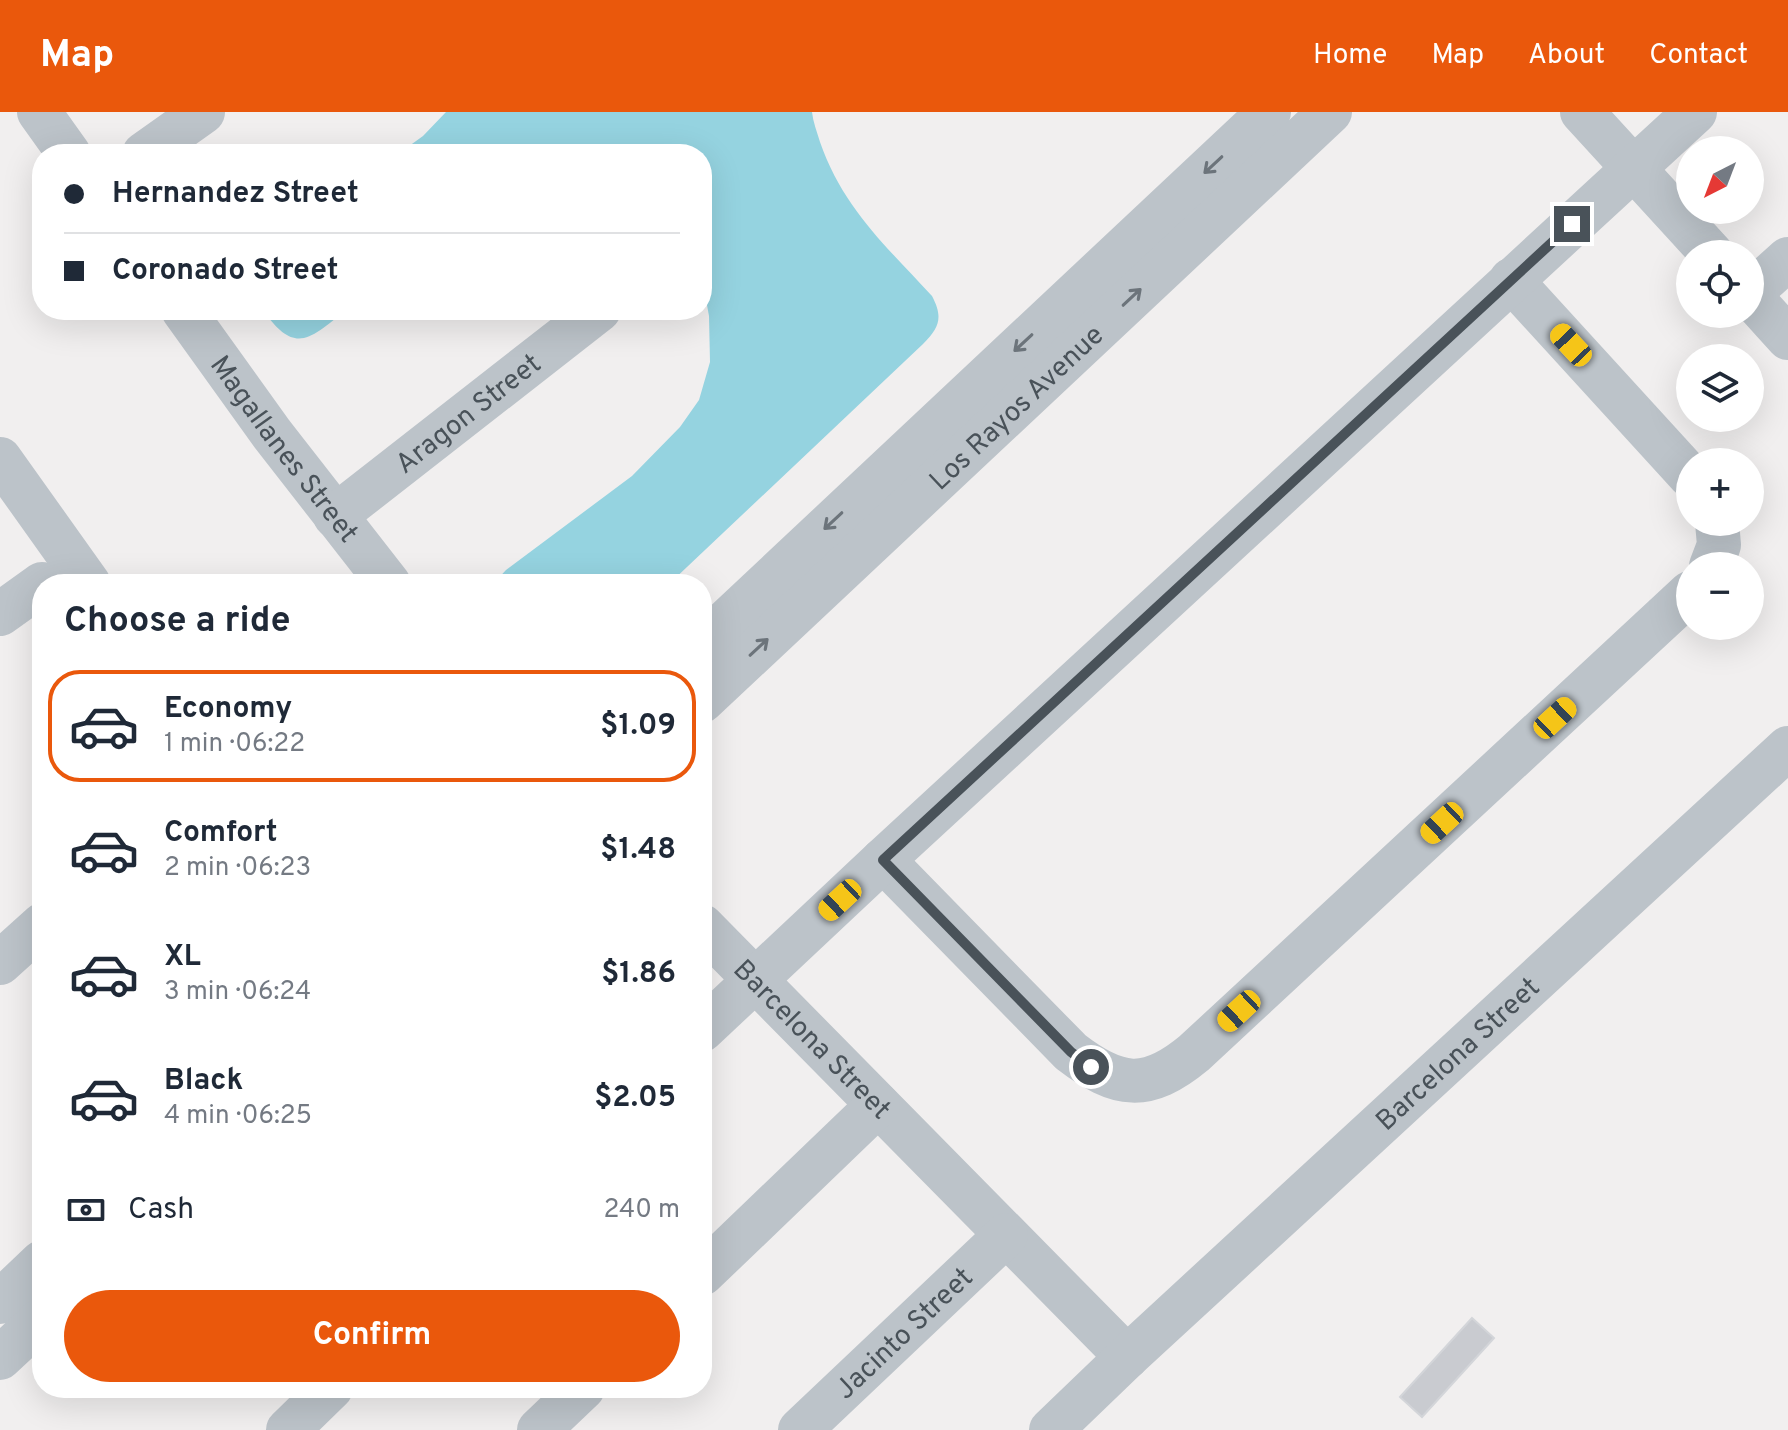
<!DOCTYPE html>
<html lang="en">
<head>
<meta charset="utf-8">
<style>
	:root { --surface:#fff; --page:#f2f2f3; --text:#1f2937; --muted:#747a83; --line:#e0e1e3; --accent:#ea580c }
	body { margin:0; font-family:Overpass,sans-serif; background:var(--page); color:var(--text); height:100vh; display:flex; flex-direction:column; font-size:30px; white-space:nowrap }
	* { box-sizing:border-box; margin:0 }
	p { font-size:26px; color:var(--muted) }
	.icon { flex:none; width:44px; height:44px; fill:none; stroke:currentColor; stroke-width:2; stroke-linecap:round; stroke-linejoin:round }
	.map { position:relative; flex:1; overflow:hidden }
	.panel { position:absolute; left:32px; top:462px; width:680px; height:824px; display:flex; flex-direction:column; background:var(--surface); border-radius:32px; box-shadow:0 8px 32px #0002 }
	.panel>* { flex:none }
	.guide { position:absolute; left:32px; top:32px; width:680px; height:176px; border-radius:32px; box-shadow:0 8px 32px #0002; display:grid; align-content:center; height:176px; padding:0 32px; background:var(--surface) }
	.needle { width:52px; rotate:222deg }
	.tools { position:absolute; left:1676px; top:24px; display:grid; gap:16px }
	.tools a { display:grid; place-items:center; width:88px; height:88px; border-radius:50%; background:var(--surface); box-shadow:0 8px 32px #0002; font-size:40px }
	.end { position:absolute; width:36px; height:36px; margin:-18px; border:10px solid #495259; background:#fff; box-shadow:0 0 0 4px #fff }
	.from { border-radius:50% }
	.car { position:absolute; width:24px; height:48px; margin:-24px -12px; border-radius:10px; box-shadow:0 0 6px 2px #0007; background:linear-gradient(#f5c518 24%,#345 0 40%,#f5c518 0 76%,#345 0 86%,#f5c518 0) }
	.guide b { display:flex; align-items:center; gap:28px; height:76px; font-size:30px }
	.guide b+b { border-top:2px solid var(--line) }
	.guide i { width:20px; height:20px; background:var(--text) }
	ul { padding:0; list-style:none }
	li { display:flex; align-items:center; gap:24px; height:112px; margin:0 16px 12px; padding:0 16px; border:4px solid transparent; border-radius:32px }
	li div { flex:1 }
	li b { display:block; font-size:30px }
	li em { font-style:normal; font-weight:700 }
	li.on { border-color:var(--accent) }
	li>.icon { width:72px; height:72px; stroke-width:1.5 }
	h2 { padding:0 32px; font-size:36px; line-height:96px }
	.pay { display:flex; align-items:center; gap:20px; height:88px; padding:0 32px; font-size:30px }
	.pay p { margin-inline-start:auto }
	.button { display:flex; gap:16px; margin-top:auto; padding:16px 32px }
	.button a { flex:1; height:92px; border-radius:48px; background:var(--accent); color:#fff; font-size:32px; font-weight:700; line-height:92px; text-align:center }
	header { display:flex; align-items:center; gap:48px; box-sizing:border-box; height:112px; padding:0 40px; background:var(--accent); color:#fff }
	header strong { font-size:38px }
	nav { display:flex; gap:44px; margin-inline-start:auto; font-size:28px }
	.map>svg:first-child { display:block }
	.water { fill:#95d3e0 }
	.building { fill:#c9cbd0; stroke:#d3d5d9; stroke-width:2 }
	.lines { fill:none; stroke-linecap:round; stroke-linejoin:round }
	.minor { stroke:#bcc3c9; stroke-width:44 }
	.oneway { stroke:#6c747b }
	.route { stroke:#495259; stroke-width:10 }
	.labels { text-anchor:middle; stroke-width:6; stroke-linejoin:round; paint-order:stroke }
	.street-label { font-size:28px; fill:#495259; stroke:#fff }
</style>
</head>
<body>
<header>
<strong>Map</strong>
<nav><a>Home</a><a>Map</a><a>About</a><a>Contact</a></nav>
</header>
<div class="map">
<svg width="1788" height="1318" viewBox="0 0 1788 1318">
	<rect width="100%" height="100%" fill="#f1efef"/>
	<g class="water">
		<path d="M446,0H812C813,10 817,20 820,30C843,96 886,134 932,184C943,205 940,215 923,232L669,472H493L506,458L632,364L680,315L699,288L710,250L709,204L702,166V42H398L423,24Z"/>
		<path d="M263,198H346C310,227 295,244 263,198Z"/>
	</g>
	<polygon class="building" points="1472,1206 1494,1226 1422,1305 1400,1285"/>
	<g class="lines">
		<g class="minor">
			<polyline points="39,0 69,42"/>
			<polyline points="1582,0 1712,142"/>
			<polyline points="144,42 203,0"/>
			<polyline points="1511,168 1690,364"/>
			<polyline points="1750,181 1788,147"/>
			<polyline points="1750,184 1788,226"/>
			<path id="s1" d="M183,198L272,322L389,472"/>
			<polyline points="0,347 89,472"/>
			<path id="s2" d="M335,404L599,198"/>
			<polyline points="1711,454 1719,433 1717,410"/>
			<polyline points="0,502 42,472"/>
			<polyline points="702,532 1269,0"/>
			<path id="s3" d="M702,589L1330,0"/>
			<path d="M883,748L1071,940C1118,976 1147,980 1194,941L1690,481"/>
			<path id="s4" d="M702,814L1127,1245"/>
			<polyline points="0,851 42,813"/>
			<polyline points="702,918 883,748 1695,0"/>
			<polyline points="702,1162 878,993"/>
			<polyline points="0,1190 42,1150"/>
			<polyline points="0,1246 42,1207"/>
			<polyline points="288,1318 331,1276"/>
			<polyline points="539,1318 583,1276"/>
			<path id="s5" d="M800,1318L1006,1123"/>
			<path id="s6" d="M1051,1318L1127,1245L1788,636"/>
		</g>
	</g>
	<defs><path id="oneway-shaft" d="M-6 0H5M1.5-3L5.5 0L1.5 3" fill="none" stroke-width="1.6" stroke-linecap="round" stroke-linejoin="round" transform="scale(2)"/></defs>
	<g class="oneway">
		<use href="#oneway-shaft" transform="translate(1213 53) rotate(137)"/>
		<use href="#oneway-shaft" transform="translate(1132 185) rotate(-43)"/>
		<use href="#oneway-shaft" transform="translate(1023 231) rotate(137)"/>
		<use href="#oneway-shaft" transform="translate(833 409) rotate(137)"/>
		<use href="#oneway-shaft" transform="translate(759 535) rotate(-43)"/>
	</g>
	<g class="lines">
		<polyline class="route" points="1091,955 1071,940 883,748 1572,112"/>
	</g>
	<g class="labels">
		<g class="street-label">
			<text dy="10" stroke="none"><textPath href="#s3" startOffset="430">Los Rayos Avenue</textPath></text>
			<text dy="10" stroke="none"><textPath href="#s2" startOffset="168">Aragon Street</textPath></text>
			<text dy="10" stroke="none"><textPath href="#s1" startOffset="172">Magallanes Street</textPath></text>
			<text dy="10" stroke="none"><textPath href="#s4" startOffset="158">Barcelona Street</textPath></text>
			<text dy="10" stroke="none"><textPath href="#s6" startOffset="554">Barcelona Street</textPath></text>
			<text dy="10" stroke="none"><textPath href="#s5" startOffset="142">Jacinto Street</textPath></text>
		</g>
	</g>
</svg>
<div class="tools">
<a><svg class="needle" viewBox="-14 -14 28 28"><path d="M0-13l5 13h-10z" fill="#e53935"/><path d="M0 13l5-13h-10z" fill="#747a83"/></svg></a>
<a><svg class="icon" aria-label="locate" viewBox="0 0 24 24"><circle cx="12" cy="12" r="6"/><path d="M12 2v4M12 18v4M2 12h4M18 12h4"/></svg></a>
<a><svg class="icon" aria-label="layers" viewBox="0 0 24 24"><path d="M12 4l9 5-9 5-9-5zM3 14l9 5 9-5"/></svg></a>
<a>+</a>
<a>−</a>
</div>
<i class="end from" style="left:1091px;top:955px"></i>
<i class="end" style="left:1572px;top:112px"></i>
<i class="car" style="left:1571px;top:233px;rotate:317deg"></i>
<i class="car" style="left:1555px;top:606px;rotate:47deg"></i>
<i class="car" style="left:1442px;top:711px;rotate:227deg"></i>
<i class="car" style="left:840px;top:788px;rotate:227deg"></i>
<i class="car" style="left:1239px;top:899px;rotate:227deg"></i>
<div class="guide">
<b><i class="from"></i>Hernandez Street</b>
<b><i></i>Coronado Street</b>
</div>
<section class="panel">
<h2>Choose a ride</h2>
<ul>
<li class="on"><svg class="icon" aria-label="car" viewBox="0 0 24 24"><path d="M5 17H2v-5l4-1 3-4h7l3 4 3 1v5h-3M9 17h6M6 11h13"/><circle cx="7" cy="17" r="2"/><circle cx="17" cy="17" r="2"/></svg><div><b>Economy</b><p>1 min · 06:22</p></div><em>$1.09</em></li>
<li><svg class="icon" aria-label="car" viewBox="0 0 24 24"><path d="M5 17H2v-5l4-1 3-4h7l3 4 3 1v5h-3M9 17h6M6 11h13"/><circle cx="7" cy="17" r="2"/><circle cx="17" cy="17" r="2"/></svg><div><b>Comfort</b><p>2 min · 06:23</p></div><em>$1.48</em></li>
<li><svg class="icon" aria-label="car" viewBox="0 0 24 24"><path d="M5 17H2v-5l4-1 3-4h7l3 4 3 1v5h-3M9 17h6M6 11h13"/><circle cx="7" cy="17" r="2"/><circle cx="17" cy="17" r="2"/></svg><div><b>XL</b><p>3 min · 06:24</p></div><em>$1.86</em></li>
<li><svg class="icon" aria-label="car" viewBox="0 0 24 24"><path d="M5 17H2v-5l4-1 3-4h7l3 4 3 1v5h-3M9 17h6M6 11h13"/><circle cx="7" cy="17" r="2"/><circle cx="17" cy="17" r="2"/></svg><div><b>Black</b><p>4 min · 06:25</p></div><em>$2.05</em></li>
</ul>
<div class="pay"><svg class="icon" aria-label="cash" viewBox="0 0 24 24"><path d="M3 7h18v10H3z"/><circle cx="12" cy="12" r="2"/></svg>Cash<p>240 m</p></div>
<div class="button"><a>Confirm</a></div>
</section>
</div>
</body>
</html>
